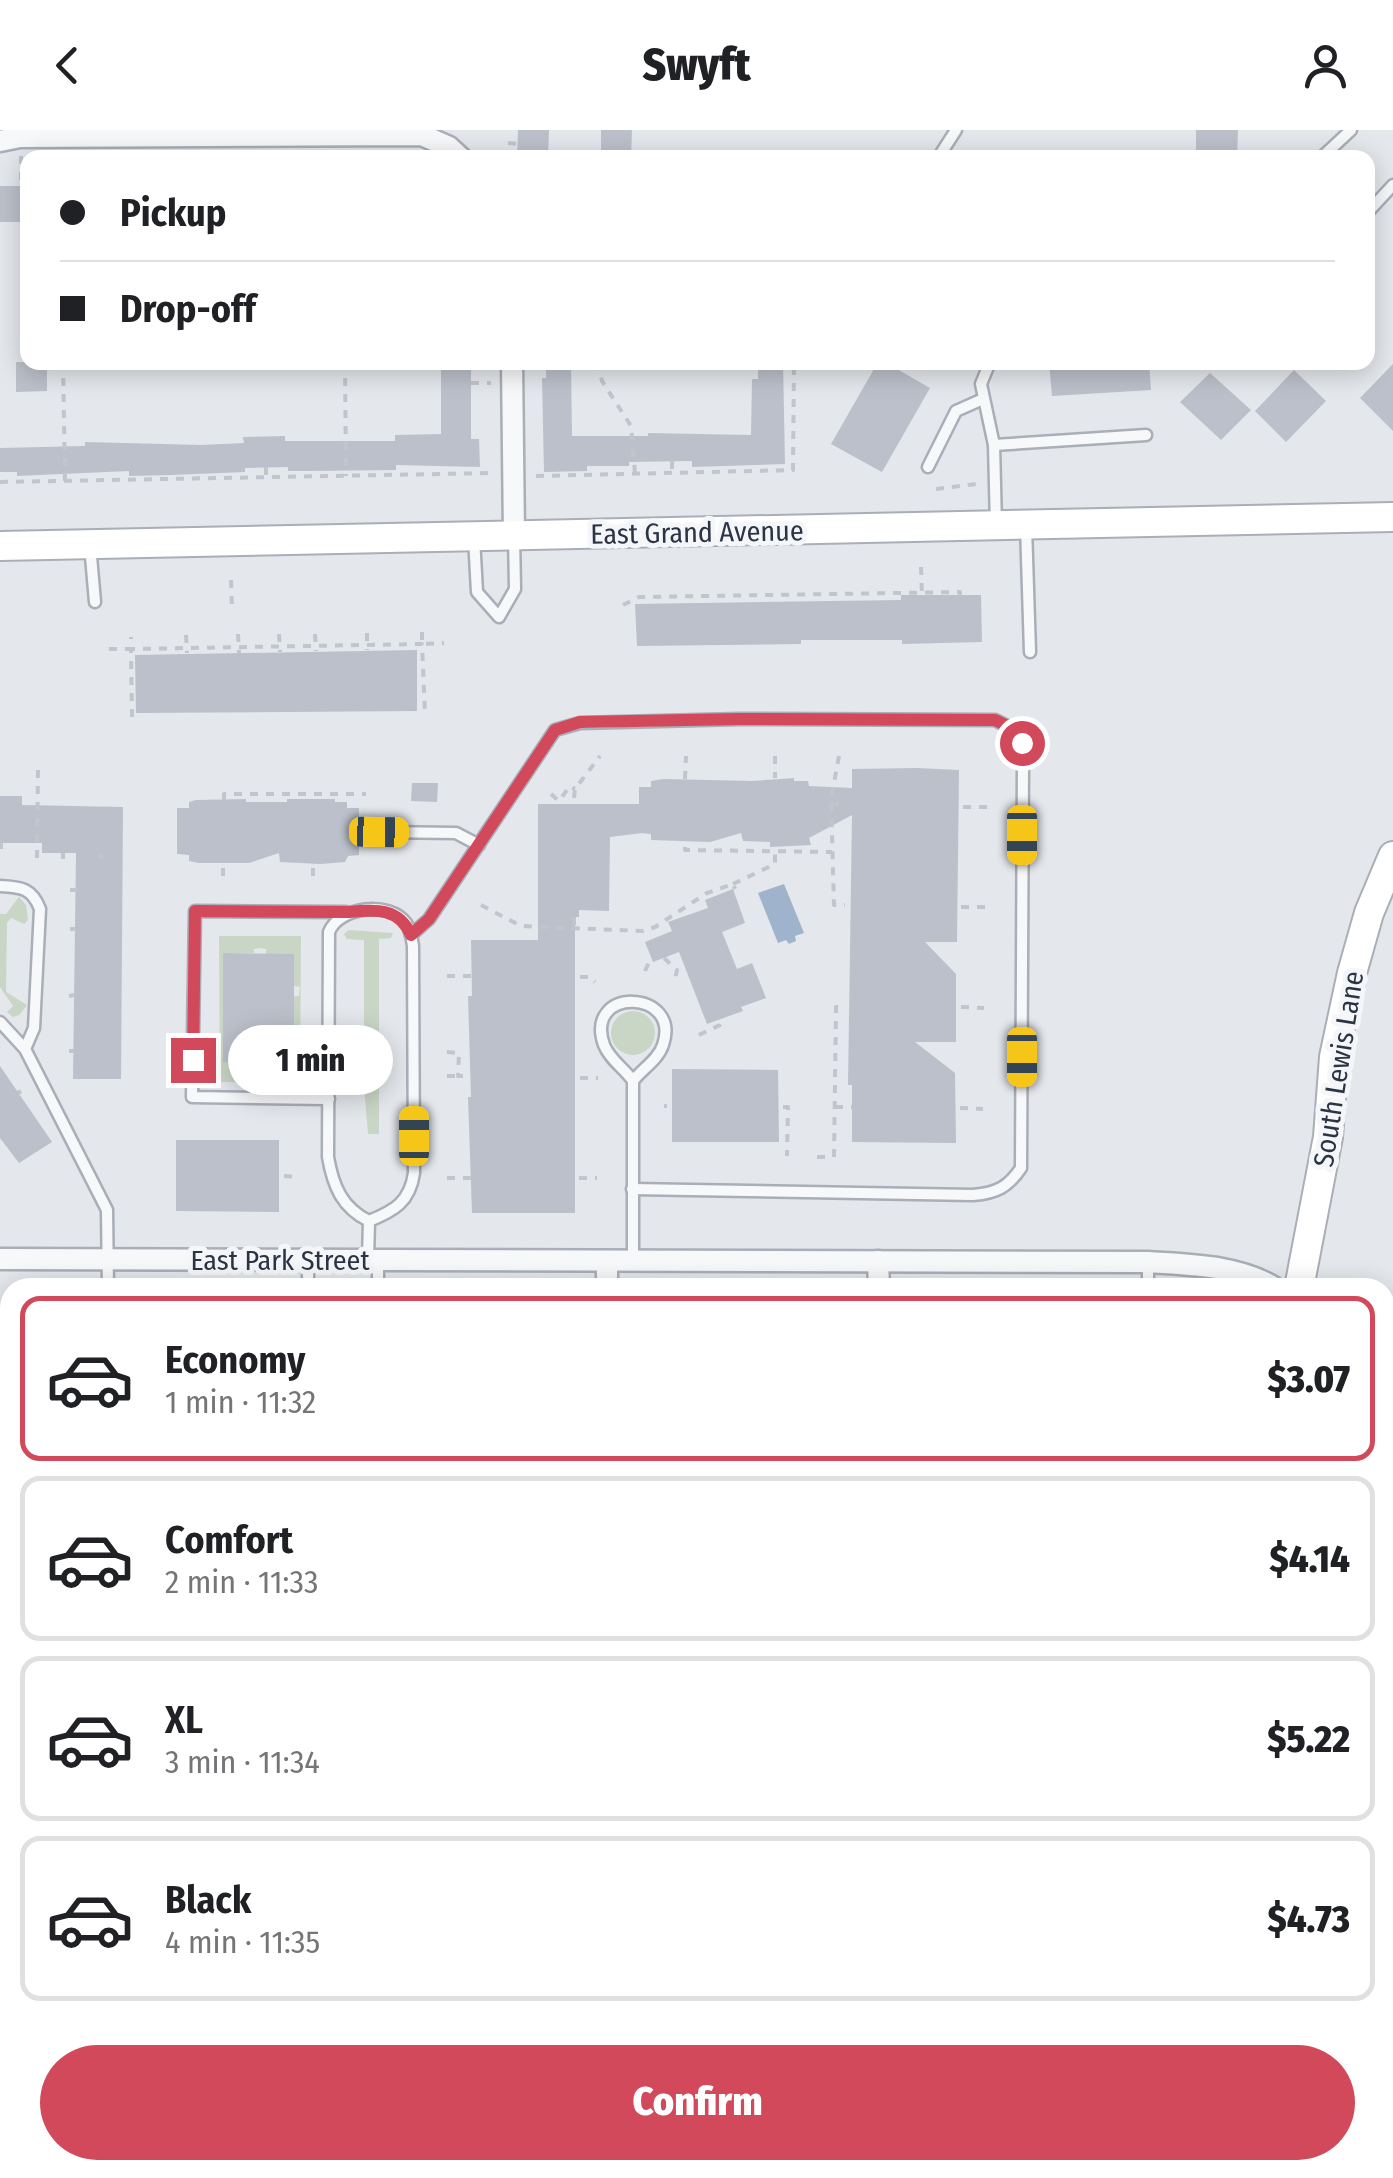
<!DOCTYPE html>
<html lang="en">
<head>
<meta charset="utf-8">
<style>
	:root { --surface:#fff; --page:#f6f6f6; --text:#202124; --muted:#757577; --line:#e0e0e0; --accent:#d1495b }
	body { margin:0; font-family:"Fira Sans Condensed",sans-serif; background:var(--page); color:var(--text); height:100vh; display:flex; flex-direction:column; font-size:38px; white-space:nowrap }
	* { box-sizing:border-box; margin:0 }
	p { font-size:32px; color:var(--muted) }
	.icon { flex:none; width:55px; height:55px; fill:none; stroke:currentColor; stroke-width:2; stroke-linecap:round; stroke-linejoin:round }
	.map { position:relative; flex:1; overflow:hidden }
	.sheet { position:absolute; left:0px; top:1148px; width:1395px; height:902px; display:flex; flex-direction:column; background:var(--surface); border-radius:30px 30px 0 0; box-shadow:0 5px 25px #0003 }
	.sheet>* { flex:none }
	.banner { position:absolute; left:20px; top:20px; width:1355px; height:220px; border-radius:20px; box-shadow:0 5px 25px #0003; display:grid; align-content:center; height:220px; padding:0 40px; background:var(--surface) }
	.end { position:absolute; width:45px; height:45px; margin:-22px; border:12px solid #d1495b; background:#fff; box-shadow:0 0 0 5px #fff }
	.from { border-radius:50% }
	.bubble { position:absolute; height:70px; border-radius:35px; background:var(--surface); box-shadow:0 5px 25px #0003; font-size:32px; font-weight:800; line-height:70px; text-align:center }
	.car { position:absolute; width:30px; height:60px; margin:-30px -15px; border-radius:12px; box-shadow:0 0 8px 2px #0007; background:linear-gradient(#f5c518 24%,#345 0 40%,#f5c518 0 76%,#345 0 86%,#f5c518 0) }
	.banner b { display:flex; align-items:center; gap:35px; height:95px; font-size:38px }
	.banner b+b { border-top:2px solid var(--line) }
	.banner i { width:25px; height:25px; background:var(--text) }
	ul { padding:18px 0 0; list-style:none }
	li { display:flex; align-items:center; gap:30px; height:165px; margin:0 20px 15px; padding:0 20px; border:5px solid var(--line); border-radius:20px }
	li div { flex:1 }
	li b { display:block; font-size:38px }
	li em { font-style:normal; font-weight:800 }
	li.on { border-color:var(--accent) }
	li>.icon { width:90px; height:90px; stroke-width:1.5 }
	.button { display:flex; gap:20px; margin-top:auto; padding:20px 40px }
	.button a { flex:1; height:115px; border-radius:60px; background:var(--accent); color:#fff; font-size:40px; font-weight:800; line-height:115px; text-align:center }
	header { display:flex; justify-content:space-between; align-items:center; height:130px; padding:0 40px; background:var(--surface); font-size:45px; font-weight:800 }
	.map>svg:first-child { display:block }
	.green { fill:#c9d6c5; fill-rule:evenodd }
	.water { fill:#9fb4cc }
	.building { fill:#bbc0ca }
	.lines { fill:none; stroke-linecap:round; stroke-linejoin:round }
	.lane-casing { stroke:#a9aeb7; stroke-width:15 }
	.street-casing { stroke:#a9aeb7; stroke-width:25 }
	.secondary-casing { stroke:#a9aeb7; stroke-width:32 }
	.path { stroke:#c2c5cb; stroke-width:4; stroke-dasharray:8 8; stroke-linecap:butt }
	.lane { stroke:#f7f8fa; stroke-width:10 }
	.street { stroke:#f7f8fa; stroke-width:20 }
	.secondary { stroke:#fff; stroke-width:28 }
	.route { stroke:#d1495b; stroke-width:12 }
	.labels { text-anchor:middle; stroke-width:10; stroke-linejoin:round; paint-order:stroke }
	.street-label { font-size:28px; fill:#2b3445; stroke:#f4f6f9 }
</style>
</head>
<body>
<header><svg class="icon" aria-label="back" viewBox="0 0 24 24"><path d="M15 5l-7 7 7 7"/></svg>Swyft<svg class="icon" aria-label="person" viewBox="0 0 24 24"><circle cx="12" cy="8" r="4"/><path d="M4 21q1-7 8-7t8 7"/></svg></header>
<div class="map">
<svg width="1393" height="2048" viewBox="0 0 1393 2048">
	<rect width="100%" height="100%" fill="#e4e7ec"/>
	<g class="green">
		<polygon points="19,767 26,775 28,790 24,794 11,788 7,793 6,862 27,875 19,885 13,887 7,882 13,876 0,857 0,784 6,784"/>
		<polygon points="349,800 393,803 391,808 379,809 379,1004 368,1004 364,956 364,810 347,809 344,804"/>
		<path d="M219,806H301L300,953L220,952ZM260,818L266,819V824H294V856L300,857L299,866L288,867L294,889V931L265,928V936H254L253,928L224,932L223,823H254V819Z"/>
		<circle cx="633" cy="903" r="22"/>
	</g>
	<polygon class="water" points="784,754 804,803 795,806 796,811 789,814 786,810 778,813 758,763"/>
	<g class="building">
		<polygon points="518,0 549,0 548,28 517,28"/>
		<polygon points="601,0 632,0 631,28 607,28 607,21 601,21"/>
		<polygon points="1196,0 1238,0 1237,28 1196,28"/>
		<rect x="0" y="56" width="28" height="36"/>
		<polygon points="16,232 47,232 47,261 16,262"/>
		<polygon points="441,232 471,232 471,309 479,309 480,337 396,335 396,340 308,341 288,341 288,337 245,338 245,342 171,345 129,346 129,341 17,346 17,342 0,342 0,318 85,316 85,312 201,315 244,313 243,307 285,306 285,311 395,311 395,305 441,304"/>
		<polygon points="546,232 571,232 572,306 648,306 648,303 751,305 752,249 758,249 758,232 783,232 785,334 692,337 692,331 629,332 629,336 587,336 587,341 544,342 542,248 546,248"/>
		<polygon points="878,232 885,232 930,258 882,342 831,314"/>
		<polygon points="1049,232 1149,232 1151,260 1052,266"/>
		<polygon points="1393,234 1393,301 1360,268"/>
		<polygon points="1294,240 1326,271 1286,312 1255,281"/>
		<polygon points="1210,243 1251,280 1221,310 1180,272"/>
		<polygon points="901,465 981,465 982,512 902,514 902,510 801,510 801,514 637,516 635,474 901,470"/>
		<polygon points="417,520 417,581 136,583 135,525"/>
		<polygon points="917,638 959,640 957,812 925,812 956,844 956,912 915,912 955,943 956,1013 852,1012 852,955 848,955 852,685 809,708 811,715 770,717 770,712 743,711 741,703 710,712 651,710 651,704 642,703 610,707 609,781 579,780 579,787 575,787 575,1083 472,1083 468,967 471,967 468,866 472,866 471,810 538,810 538,674 639,674 639,657 651,657 651,651 663,649 752,651 794,648 794,651 808,651 809,656 852,658 852,639"/>
		<polygon points="412,653 438,653 437,672 411,671"/>
		<polygon points="0,666 22,666 22,675 123,677 121,949 73,949 76,723 42,723 42,713 0,713"/>
		<polygon points="246,669 246,672 287,672 287,669 335,669 335,672 347,672 347,678 359,678 359,725 348,726 345,732 320,734 280,732 279,723 249,733 199,733 189,731 189,725 177,724 177,678 189,678 189,672 196,670"/>
		<polygon points="733,759 745,793 722,802 737,839 752,833 766,868 741,877 743,881 707,894 679,822 653,832 645,812 672,801 668,792 708,778 705,770"/>
		<polygon points="223,823 294,824 294,932 223,932"/>
		<polygon points="0,936 52,1012 19,1033 0,1008"/>
		<polygon points="672,939 778,940 779,1012 672,1012"/>
		<polygon points="176,1010 279,1010 279,1082 176,1081"/>
	</g>
	<g class="lines">
		<defs>
			<g id="lane">
				<polyline points="938,28 956,0"/>
				<polyline points="1321,28 1351,0"/>
				<polyline points="1368,82 1393,55"/>
				<polyline points="990,232 981,254 994,315 996,395"/>
				<polyline points="994,315 1146,305"/>
				<polyline points="928,337 956,281 983,269"/>
				<polyline points="1026,396 1030,522"/>
				<polyline points="474,408 477,462 499,487 515,459 514,406"/>
				<polyline points="90,415 95,472"/>
				<polyline points="379,702 456,703 479,715"/>
				<path d="M0,756C21,757 32,758 40,779L34,898L25,919"/>
				<path d="M411,805L429,789L555,600L580,593L739,589L995,590L1017,601L1023,632L1021,1038C1008,1057 997,1063 973,1065L632,1059"/>
				<polyline points="0,892 25,919 107,1080 108,1158"/>
				<polyline points="329,969 192,967 195,781 346,782"/>
				<path d="M368,1129L369,1091C342,1078 333,1056 328,1027L329,802C339,777 389,770 406,793C410,799 412,809 413,816L414,1043C410,1072 394,1081 369,1091"/>
				<polyline points="308,1130 308,1158"/>
				<polyline points="378,1130 378,1158"/>
				<path d="M633,1130V951C642,939 658,930 663,915C682,859 583,856 604,915C610,930 624,938 633,951"/>
				<polyline points="1148,1132 1148,1158"/>
				<polyline points="1385,1349 1393,1349"/>
				<polyline points="1385,1502 1393,1500"/>
			</g>
			<g id="street">
				<polyline points="0,11 20,7 422,5 449,17 461,28"/>
				<polyline points="512,232 514,406"/>
				<path d="M0,1129L1148,1132C1190,1135 1238,1135 1275,1158"/>
				<polyline points="878,1131 879,1158"/>
				<polyline points="607,1158 607,1131"/>
				<polyline points="1385,1311 1393,1335"/>
				<polyline points="0,1579 10,1579"/>
				<polyline points="271,2048 272,2040"/>
			</g>
			<g id="secondary">
				<polyline points="0,416 1393,387"/>
				<polyline points="1299,1158 1328,1007 1334,927 1352,843 1369,783 1393,726"/>
			</g>
		</defs>
		<use href="#lane" class="lane-casing"/>
		<use href="#street" class="street-casing"/>
		<use href="#secondary" class="secondary-casing"/>
		<g class="path">
			<polyline points="508,13 518,14"/>
			<polyline points="21,26 21,57"/>
			<polyline points="63,232 65,351"/>
			<polyline points="345,232 346,346"/>
			<polyline points="598,232 602,251 631,296 635,343"/>
			<polyline points="47,238 62,238"/>
			<polyline points="471,253 491,253"/>
			<polyline points="672,331 672,343"/>
			<polyline points="266,337 266,348"/>
			<polyline points="536,346 793,340 794,232"/>
			<polyline points="0,352 494,343"/>
			<polyline points="936,359 976,354"/>
			<polyline points="921,437 922,467"/>
			<polyline points="231,450 232,480"/>
			<polyline points="623,475 639,467 960,462 960,466"/>
			<polyline points="422,502 422,514 444,513"/>
			<polyline points="367,503 367,520"/>
			<polyline points="238,504 239,523"/>
			<polyline points="279,504 280,522"/>
			<polyline points="315,504 316,521"/>
			<polyline points="186,505 187,523"/>
			<polyline points="109,519 131,519 131,507"/>
			<polyline points="132,587 131,519 422,514 425,584"/>
			<polyline points="775,626 775,648"/>
			<polyline points="839,626 831,669 834,775 845,775"/>
			<polyline points="685,649 686,626"/>
			<polyline points="551,664 559,671 570,656 575,659"/>
			<polyline points="574,668 575,659 600,626"/>
			<polyline points="224,670 224,664 366,664"/>
			<polyline points="831,674 847,674"/>
			<polyline points="963,677 988,677"/>
			<polyline points="685,717 685,720 832,722"/>
			<polyline points="1,719 1,713"/>
			<polyline points="63,723 63,729"/>
			<polyline points="101,724 101,729"/>
			<polyline points="37,728 38,635"/>
			<polyline points="223,738 223,751"/>
			<polyline points="313,738 313,752"/>
			<polyline points="733,754 775,734 775,717"/>
			<polyline points="70,760 77,760"/>
			<polyline points="481,775 521,796 643,801 655,797 707,763 733,754 735,759"/>
			<polyline points="961,777 986,777"/>
			<polyline points="574,787 574,799"/>
			<polyline points="70,799 76,799"/>
			<polyline points="664,828 677,840 674,853"/>
			<polyline points="645,841 651,828"/>
			<polyline points="447,846 471,846"/>
			<polyline points="580,847 590,847 595,852"/>
			<polyline points="69,866 75,865"/>
			<polyline points="961,877 984,878"/>
			<polyline points="699,905 720,895 724,888"/>
			<polyline points="69,921 74,921"/>
			<polyline points="447,922 459,923 458,946 471,946"/>
			<polyline points="447,946 458,946"/>
			<polyline points="580,948 598,948"/>
			<polyline points="18,963 21,961"/>
			<polyline points="664,976 667,976"/>
			<polyline points="783,977 788,977 787,1026"/>
			<polyline points="835,977 852,977"/>
			<polyline points="960,978 983,979"/>
			<polyline points="817,1027 827,1027"/>
			<polyline points="834,1027 836,877 844,877"/>
			<polyline points="284,1046 300,1047"/>
			<polyline points="447,1048 471,1048"/>
			<polyline points="579,1048 597,1048"/>
			<polyline points="1174,2048 1177,2040"/>
		</g>
		<use href="#lane" class="lane"/>
		<use href="#street" class="street"/>
		<use href="#secondary" class="secondary"/>
	</g>
	<g class="lines">
		<path class="route" d="M193,930L195,781L349,782C376,779 399,778 411,805L429,789L555,600L580,592L739,589L995,590L1018,601L1022,613"/>
	</g>
	<g class="labels">
		<g class="street-label">
			<text transform="translate(697 402) rotate(-1)" y="10">East Grand Avenue</text>
			<text transform="translate(1338 939) rotate(-81)" y="10">South Lewis Lane</text>
			<text x="280" y="1140">East Park Street</text>
		</g>
	</g>
</svg>
<i class="end from" style="left:1022px;top:613px"></i>
<i class="end" style="left:193px;top:930px"></i>
<div class="bubble" style="left:228px;top:895px;width:165px">1 min</div>
<i class="car" style="left:379px;top:702px;rotate:91deg"></i>
<i class="car" style="left:1022px;top:705px;rotate:180deg"></i>
<i class="car" style="left:1022px;top:927px;rotate:180deg"></i>
<i class="car" style="left:414px;top:1006px;rotate:0deg"></i>
<div class="banner">
<b><i class="from"></i>Pickup</b>
<b><i></i>Drop-off</b>
</div>
<section class="sheet">
<ul>
<li class="on"><svg class="icon" aria-label="car" viewBox="0 0 24 24"><path d="M5 17H2v-5l4-1 3-4h7l3 4 3 1v5h-3M9 17h6M6 11h13"/><circle cx="7" cy="17" r="2"/><circle cx="17" cy="17" r="2"/></svg><div><b>Economy</b><p>1 min · 11:32</p></div><em>$3.07</em></li>
<li><svg class="icon" aria-label="car" viewBox="0 0 24 24"><path d="M5 17H2v-5l4-1 3-4h7l3 4 3 1v5h-3M9 17h6M6 11h13"/><circle cx="7" cy="17" r="2"/><circle cx="17" cy="17" r="2"/></svg><div><b>Comfort</b><p>2 min · 11:33</p></div><em>$4.14</em></li>
<li><svg class="icon" aria-label="car" viewBox="0 0 24 24"><path d="M5 17H2v-5l4-1 3-4h7l3 4 3 1v5h-3M9 17h6M6 11h13"/><circle cx="7" cy="17" r="2"/><circle cx="17" cy="17" r="2"/></svg><div><b>XL</b><p>3 min · 11:34</p></div><em>$5.22</em></li>
<li><svg class="icon" aria-label="car" viewBox="0 0 24 24"><path d="M5 17H2v-5l4-1 3-4h7l3 4 3 1v5h-3M9 17h6M6 11h13"/><circle cx="7" cy="17" r="2"/><circle cx="17" cy="17" r="2"/></svg><div><b>Black</b><p>4 min · 11:35</p></div><em>$4.73</em></li>
</ul>
<div class="button"><a>Confirm</a></div>
</section>
</div>
</body>
</html>
